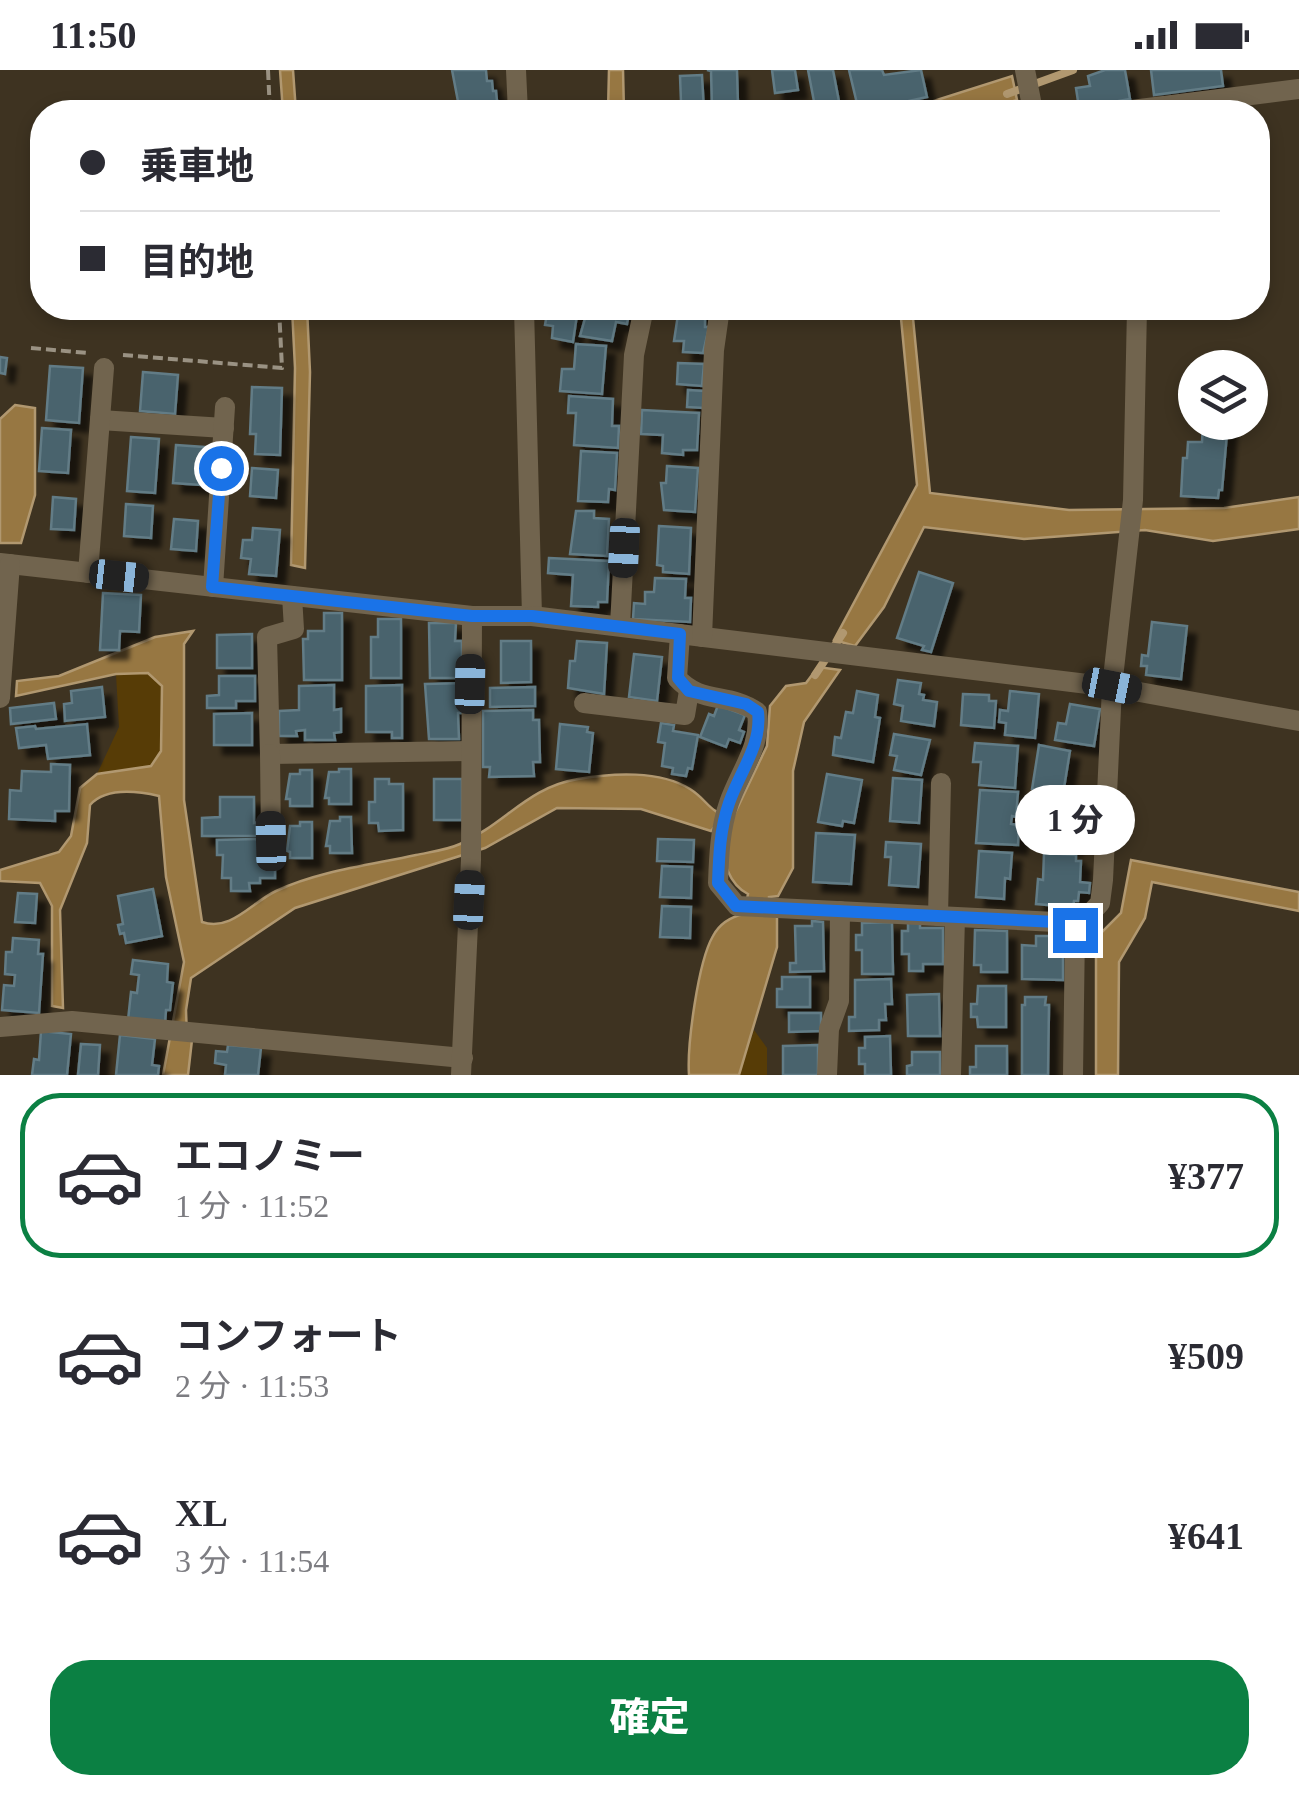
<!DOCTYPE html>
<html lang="ja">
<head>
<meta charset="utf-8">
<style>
	:root { --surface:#fff; --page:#f7f7f7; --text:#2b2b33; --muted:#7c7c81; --line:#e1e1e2; --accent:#0b8043 }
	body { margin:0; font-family:"Times New Roman","Noto Sans JP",serif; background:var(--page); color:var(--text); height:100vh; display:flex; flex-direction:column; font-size:38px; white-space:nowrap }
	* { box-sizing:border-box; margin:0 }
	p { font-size:32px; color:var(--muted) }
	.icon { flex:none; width:55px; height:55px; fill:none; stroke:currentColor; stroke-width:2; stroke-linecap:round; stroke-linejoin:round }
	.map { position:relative; height:1005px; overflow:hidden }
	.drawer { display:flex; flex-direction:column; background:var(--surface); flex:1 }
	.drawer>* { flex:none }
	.top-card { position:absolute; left:30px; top:30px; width:1240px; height:220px; border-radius:40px; box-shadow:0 5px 15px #0003; display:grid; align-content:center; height:220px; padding:0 50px; background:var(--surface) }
	.fabs { position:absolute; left:1178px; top:280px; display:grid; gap:20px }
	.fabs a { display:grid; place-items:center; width:90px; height:90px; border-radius:50%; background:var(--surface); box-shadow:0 5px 15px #0003; font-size:50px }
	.end { position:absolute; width:45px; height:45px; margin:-22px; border:12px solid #1a73e8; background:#fff; box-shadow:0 0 0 5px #fff }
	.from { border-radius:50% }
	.bubble { position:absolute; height:70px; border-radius:35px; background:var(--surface); box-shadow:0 5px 15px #0003; font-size:32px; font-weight:800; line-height:70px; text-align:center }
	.car { position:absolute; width:30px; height:60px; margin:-30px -15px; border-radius:12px; box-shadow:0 0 8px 2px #0007; background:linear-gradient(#222 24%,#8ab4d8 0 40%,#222 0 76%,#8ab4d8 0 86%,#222 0) }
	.top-card b { display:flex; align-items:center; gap:35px; height:95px; font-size:38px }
	.top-card b+b { border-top:2px solid var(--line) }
	.top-card i { width:25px; height:25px; background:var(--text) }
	ul { padding:18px 0 0; list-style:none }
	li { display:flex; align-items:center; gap:30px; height:165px; margin:0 20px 15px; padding:0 30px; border:5px solid transparent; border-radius:40px }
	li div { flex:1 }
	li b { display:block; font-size:38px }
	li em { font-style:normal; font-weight:800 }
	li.active { border-color:var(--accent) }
	li>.icon { width:90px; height:90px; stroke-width:1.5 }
	.cta { display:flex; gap:20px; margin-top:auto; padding:20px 50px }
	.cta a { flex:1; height:115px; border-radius:40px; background:var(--accent); color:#fff; font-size:40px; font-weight:800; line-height:115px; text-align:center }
	.status { display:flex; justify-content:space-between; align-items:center; height:70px; padding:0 50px; background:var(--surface); direction:ltr }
	.status svg { height:28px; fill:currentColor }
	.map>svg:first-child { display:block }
	.green { fill:#573c06 }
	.water { fill:#977742; stroke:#b19870; stroke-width:2.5 }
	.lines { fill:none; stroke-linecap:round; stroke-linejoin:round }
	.stream { stroke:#b19870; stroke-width:8 }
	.building { fill:#4a636d; stroke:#627c86; stroke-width:2.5; filter:url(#shadow) }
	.path { stroke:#9a9283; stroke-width:4; stroke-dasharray:10 5; stroke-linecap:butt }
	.street { stroke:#71644e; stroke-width:20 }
	.route { stroke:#1a73e8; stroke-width:12 }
</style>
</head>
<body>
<div class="status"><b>11:50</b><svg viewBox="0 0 49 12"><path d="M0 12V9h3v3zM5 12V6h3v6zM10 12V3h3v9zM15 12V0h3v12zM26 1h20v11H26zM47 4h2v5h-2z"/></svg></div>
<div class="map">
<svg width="1299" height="1005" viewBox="0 0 1299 1005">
	<defs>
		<filter id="shadow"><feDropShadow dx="9" dy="9" stdDeviation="2.5" flood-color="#0009"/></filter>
	</defs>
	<rect width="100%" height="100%" fill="#3e3321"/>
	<g class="green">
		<polygon points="148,603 162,616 161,681 152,696 97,704 119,657 116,604"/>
		<polygon points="754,960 767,978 767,1005 739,1005"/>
	</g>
	<g class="water">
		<polygon points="280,0 293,0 296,42 283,42"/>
		<polygon points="609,0 623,0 624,42 608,42"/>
		<polygon points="1012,6 1017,30 978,42 899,42"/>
		<polygon points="292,238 307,238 310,302 305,498 291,495 295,298"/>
		<polygon points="900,238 912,238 930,423 1069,440 1224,438 1299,427 1299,459 1213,471 1145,460 1024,469 924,457 884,537 855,576 834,570 917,415"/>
		<polygon points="15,335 35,338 35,425 21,473 0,473 0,349"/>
		<path d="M193,561L184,574V730L202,852C231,862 252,832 276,821C319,801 370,795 416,785C430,782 447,780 460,774C505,754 528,717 578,709C612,703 660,700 690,719C709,731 708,743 733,747L767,676L770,636L786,616L806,613L818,597L840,600L804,652L793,701V798L778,826L769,827V844L777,847V877L739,1005H689C687,975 698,892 713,866C720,853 730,847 744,844L748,824C724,812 722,780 716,755L711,761L641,739L557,738L485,778L295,838L191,908L186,940L187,969L192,970L188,1005H163L184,892L166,807L159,726C137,721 106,717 90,735L87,773L60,840L63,938L52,936V836L40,813L0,811V800L59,782L71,766L80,718L97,704L151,696L161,681L162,616L148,603L116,604L16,626L17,611L59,606L155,567Z"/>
		<polygon points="1131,790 1299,822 1299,841 1152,812 1145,848 1119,892 1118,1005 1096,1005 1096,868 1121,843"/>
	</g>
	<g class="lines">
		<g class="stream">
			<polyline points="1007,24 1073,0"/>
			<polyline points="815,605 843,563"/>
		</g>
	</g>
	<g class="building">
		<polygon points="452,0 486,0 487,11 492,11 493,21 496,21 498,41 460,42"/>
		<polygon points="707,0 737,0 738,36 712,38 711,1"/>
		<polygon points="772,0 795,0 798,20 775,23"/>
		<polygon points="808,0 833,0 841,42 816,42"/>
		<polygon points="849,0 882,0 884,5 921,0 927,27 859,42"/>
		<polygon points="1105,0 1125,0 1130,29 1079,38 1076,18 1090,16 1088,6"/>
		<polygon points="1151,0 1221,0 1223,16 1154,25"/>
		<polygon points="702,5 704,42 690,42 689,32 681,32 680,6"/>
		<polygon points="646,37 681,40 681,42 646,42"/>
		<polygon points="548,238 578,238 573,272 552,268 553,256 545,255"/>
		<polygon points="588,238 630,238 627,254 616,252 612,271 580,266"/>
		<polygon points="679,238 702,238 701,248 705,248 705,257 709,257 703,283 683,282 684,271 674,271"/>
		<polygon points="576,274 606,276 602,324 560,321 562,299 574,299"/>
		<polygon points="0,287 7,288 5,304 0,303"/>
		<polygon points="678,293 704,294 702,316 677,314"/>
		<polygon points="50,296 83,298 79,353 46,350"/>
		<polygon points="143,302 178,305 175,344 140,341"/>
		<polygon points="252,317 282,318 280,385 255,384 256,364 250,364"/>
		<polygon points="688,320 705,321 704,338 687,337"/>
		<polygon points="569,326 613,329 612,356 619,356 618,378 574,375 576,343 568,343"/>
		<polygon points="642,340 699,343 697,380 683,380 683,385 662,383 663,365 641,364"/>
		<polygon points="1203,352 1228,352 1222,420 1219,420 1218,428 1181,426 1183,388 1187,388 1188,372 1202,372"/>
		<polygon points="42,358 71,360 68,403 39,401"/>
		<polygon points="131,367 159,369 155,423 127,421"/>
		<polygon points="176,375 204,377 201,415 173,413"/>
		<polygon points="581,381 617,383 615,420 609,419 608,432 578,431"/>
		<polygon points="667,396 698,398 695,442 664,440 661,413 666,413"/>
		<polygon points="252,398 278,400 276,428 250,426"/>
		<polygon points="53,427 76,429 74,460 51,459"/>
		<polygon points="126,434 153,436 151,468 124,466"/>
		<polygon points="576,441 594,441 594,448 609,449 607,486 570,484"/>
		<polygon points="174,449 198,451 196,481 171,479"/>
		<polygon points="659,456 691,458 689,504 663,502 663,496 657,495"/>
		<polygon points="253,458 280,460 276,506 249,504 251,489 241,488 243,470 252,470"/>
		<polygon points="549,488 609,491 607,532 598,532 598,537 571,536 573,505 548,503"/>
		<polygon points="919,502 953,513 931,582 922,580 924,576 897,568"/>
		<polygon points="655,508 686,509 685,528 691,528 690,552 633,549 634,533 645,534 645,522 654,522"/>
		<polygon points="103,523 141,525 139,562 120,561 119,580 100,580"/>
		<polygon points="324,543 342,543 342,610 304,610 303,569 308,569 308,561 324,561"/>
		<polygon points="378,549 401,549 401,608 371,608 371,567 378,567"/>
		<polygon points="1152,552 1187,556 1181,609 1146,605 1147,596 1141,596 1142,585 1148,586"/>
		<polygon points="429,553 456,553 455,571 462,571 462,608 430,608"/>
		<polygon points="252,564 252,598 217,598 217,565"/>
		<polygon points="501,571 531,571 531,612 501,613"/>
		<polygon points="577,571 607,573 604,624 568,618 570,591 575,591"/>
		<polygon points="634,584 662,587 657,631 629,627"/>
		<polygon points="219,606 255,606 255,631 236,631 236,638 207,638 207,626 219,625"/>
		<polygon points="898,610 921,613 919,624 924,625 923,630 937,632 934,656 901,651 903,636 894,634"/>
		<polygon points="465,613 465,643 458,643 459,669 429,669 425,614"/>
		<polygon points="334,615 334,640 341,639 341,662 334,663 335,670 305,670 305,660 296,661 297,666 279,666 279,641 299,640 299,616"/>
		<polygon points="402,615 402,668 392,668 392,662 366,662 366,616"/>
		<polygon points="102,617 105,647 65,651 64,634 72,633 71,621"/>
		<polygon points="535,617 535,636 490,637 490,618"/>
		<polygon points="857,621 878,625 875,647 880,648 873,692 833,685 835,667 841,668 846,642 853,643"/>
		<polygon points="1010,621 1039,624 1035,668 1005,665 1006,653 999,652 1000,640 1008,641"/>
		<polygon points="963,624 989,625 989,631 996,631 994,658 961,655"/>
		<polygon points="54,633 56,649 11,654 10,638"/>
		<polygon points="1070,634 1100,639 1094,676 1055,670 1058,653 1066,654"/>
		<polygon points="718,635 745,645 739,660 744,662 740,673 729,669 726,677 700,667 709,644 714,646"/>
		<polygon points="533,640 533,650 539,650 540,692 533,692 534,706 489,707 490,697 483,697 483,641"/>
		<polygon points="252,643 252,675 214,675 214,644"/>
		<polygon points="661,653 674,655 673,661 698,665 692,699 688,698 686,706 672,704 673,698 662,696 665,673 658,672"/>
		<polygon points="87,654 90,685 48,689 46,675 19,678 16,658 35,656 36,659"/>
		<polygon points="560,654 588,657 587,662 593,663 589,702 556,699"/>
		<polygon points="894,664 930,670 921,705 894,700 897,686 890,685"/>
		<polygon points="975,673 1018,676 1015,718 979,715 981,692 973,692"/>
		<polygon points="1039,675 1070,681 1063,724 1032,719"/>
		<polygon points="51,694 70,695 69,741 55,741 55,751 9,749 10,720 21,721 22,701 51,702"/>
		<polygon points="339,699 351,699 351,734 329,734 329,728 325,728 329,702 339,702"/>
		<polygon points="300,700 312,700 312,736 290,736 290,729 286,729 290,704 300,704"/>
		<polygon points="827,704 862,710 854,753 843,751 842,756 818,752"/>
		<polygon points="893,708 922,710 919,753 890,751"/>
		<polygon points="375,709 389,709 389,714 403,714 403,760 379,761 378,753 369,753 369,732 375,732"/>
		<rect x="434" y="709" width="28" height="41"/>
		<polygon points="980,720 1018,722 1016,747 1012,746 1011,754 1019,755 1018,775 976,773"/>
		<polygon points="220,727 254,727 254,753 260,752 260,766 202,766 202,748 220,747"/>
		<polygon points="1046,727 1080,733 1078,745 1092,748 1090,763 1076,760 1073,777 1031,770 1035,749 1042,750"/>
		<polygon points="340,747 351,747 352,783 330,783 330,776 326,776 330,751 340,751"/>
		<polygon points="300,752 312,752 312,788 290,788 290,782 287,781 290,756 300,756"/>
		<polygon points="816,763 855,765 851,814 813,812"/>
		<polygon points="260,769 259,779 275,779 275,808 260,808 260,813 249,813 250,821 231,821 231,808 222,808 223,785 217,785 217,770"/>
		<polygon points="658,769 694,770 693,792 657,791"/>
		<polygon points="886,772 921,774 918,817 889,815 891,787 885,787"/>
		<polygon points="979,781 1012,783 1010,809 1005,808 1004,829 976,827"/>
		<polygon points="1044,783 1076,785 1076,791 1081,791 1080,812 1090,813 1089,823 1079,822 1078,831 1074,831 1073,837 1036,834 1038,809 1043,810"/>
		<polygon points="662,796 692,797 691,828 660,827"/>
		<polygon points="153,819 162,866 126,873 124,863 120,864 118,855 123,854 118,826"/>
		<polygon points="18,823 37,824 35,853 15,852"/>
		<polygon points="662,836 691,837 690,868 660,867"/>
		<polygon points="812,851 823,852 824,901 790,902 790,893 796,893 795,856 812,856"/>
		<polygon points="892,852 893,904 862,904 862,880 856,880 856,865 862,865 862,853"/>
		<polygon points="908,852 920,852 920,858 943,858 943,894 923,894 923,901 909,901 909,884 902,884 902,861 908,861"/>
		<polygon points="975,860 1007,861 1007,902 981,902 981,895 974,895"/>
		<polygon points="1036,866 1063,866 1063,910 1022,909 1022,875 1036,876"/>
		<polygon points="13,868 39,870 38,884 43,884 39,943 2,940 4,915 14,916 15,905 5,904 6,882 12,882"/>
		<polygon points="133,890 168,894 167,912 173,913 170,940 166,940 165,954 128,950 131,922 137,923 139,905 131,904"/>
		<polygon points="782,907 810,907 810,937 777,937 777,919 782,919"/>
		<polygon points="891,909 892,934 885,934 886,950 879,950 879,960 849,961 849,947 855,947 855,910"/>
		<polygon points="978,916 1006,916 1006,957 978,957 977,947 971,947 971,934 977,934"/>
		<polygon points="939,924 940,966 908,966 907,925"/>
		<polygon points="1025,927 1046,927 1045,935 1049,935 1048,1005 1022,1005 1022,935 1025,935"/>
		<polygon points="789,943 821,943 821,961 789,962"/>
		<polygon points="41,961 71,964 67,1005 32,1005 34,989 39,990"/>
		<polygon points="120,965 155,969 152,995 159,996 158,1005 116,1005"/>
		<polygon points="890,966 891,1005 865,1005 865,994 859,994 859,978 865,978 865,967"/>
		<polygon points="81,974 100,975 98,1005 78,1005"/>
		<polygon points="228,975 261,978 258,1005 225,1005 226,995 215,993 216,981 227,982"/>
		<polygon points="818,975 818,1005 783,1005 783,976"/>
		<polygon points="976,976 1007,976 1007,1005 970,1005 970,997 976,997"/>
		<polygon points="912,982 940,982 940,1005 907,1005 907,996 912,995"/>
	</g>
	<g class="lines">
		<g class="path">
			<polyline points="268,0 270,42"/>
			<polyline points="31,278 88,283"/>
			<polyline points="123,285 282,298 279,238"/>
		</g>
		<g class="street">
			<polyline points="516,0 518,42"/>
			<polyline points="1025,0 1033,41 1041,42"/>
			<polyline points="1116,42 1299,19"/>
			<polyline points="100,350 224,358"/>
			<polyline points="0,493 472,546 532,546 524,238"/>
			<polyline points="88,503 104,298"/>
			<polyline points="213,517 225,337"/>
			<polyline points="292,526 294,559 267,567 270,684 469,681"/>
			<polyline points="532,546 1112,617 1299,651"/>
			<polyline points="620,556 634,285 644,238"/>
			<path d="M680,564L677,608C701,635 729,622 757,642C762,676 740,701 729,733C720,759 719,785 718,813L737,836L1056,852L1075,860"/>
			<polyline points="702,567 714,280 720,238"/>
			<polyline points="0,628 10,494"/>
			<polyline points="584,633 685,645 689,621"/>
			<polyline points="270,684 271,771"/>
			<polyline points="938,846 941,713"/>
			<polyline points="0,957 72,951 463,988"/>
			<polyline points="461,1005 471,790 472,546"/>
			<polyline points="827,1005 829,959 839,931 840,841"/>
			<polyline points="951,1005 955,847"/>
			<polyline points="1073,1005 1075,860 1100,833 1103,810 1112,617 1133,430 1137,238"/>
		</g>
	</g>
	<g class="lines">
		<path class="route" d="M221,398L212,517L472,546H532L680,564L678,608L689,621L746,634L758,642C762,675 740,701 729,733C720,759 719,785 718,813L736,836L1056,852L1075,860"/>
	</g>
</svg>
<div class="fabs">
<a><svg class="icon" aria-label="layers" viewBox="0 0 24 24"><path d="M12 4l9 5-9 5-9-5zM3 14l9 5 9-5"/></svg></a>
</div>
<i class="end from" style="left:221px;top:398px"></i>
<i class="end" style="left:1075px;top:860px"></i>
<div class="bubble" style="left:1015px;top:715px;width:120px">1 分</div>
<i class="car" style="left:624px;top:478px;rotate:183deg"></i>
<i class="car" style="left:119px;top:506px;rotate:96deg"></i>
<i class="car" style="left:470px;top:614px;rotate:1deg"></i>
<i class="car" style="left:1112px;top:616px;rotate:101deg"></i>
<i class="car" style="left:271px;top:771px;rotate:359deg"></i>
<i class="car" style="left:469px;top:830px;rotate:3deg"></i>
<div class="top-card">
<b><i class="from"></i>乗車地</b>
<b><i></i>目的地</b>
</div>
</div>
<section class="drawer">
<ul>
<li class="active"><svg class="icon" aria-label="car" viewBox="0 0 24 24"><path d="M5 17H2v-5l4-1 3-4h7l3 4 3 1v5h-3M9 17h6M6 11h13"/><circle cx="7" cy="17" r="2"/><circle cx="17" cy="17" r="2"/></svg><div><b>エコノミー</b><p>1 分 · 11:52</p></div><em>¥377</em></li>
<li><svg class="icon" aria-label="car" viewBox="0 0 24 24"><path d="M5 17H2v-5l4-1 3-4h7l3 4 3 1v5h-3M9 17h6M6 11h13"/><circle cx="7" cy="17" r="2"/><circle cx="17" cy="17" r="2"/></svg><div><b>コンフォート</b><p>2 分 · 11:53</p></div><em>¥509</em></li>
<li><svg class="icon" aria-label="car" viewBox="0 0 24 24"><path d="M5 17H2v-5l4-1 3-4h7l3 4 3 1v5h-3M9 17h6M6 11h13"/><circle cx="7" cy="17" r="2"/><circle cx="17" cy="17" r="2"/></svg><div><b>XL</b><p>3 分 · 11:54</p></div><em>¥641</em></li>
</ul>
<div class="cta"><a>確定</a></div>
</section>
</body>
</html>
